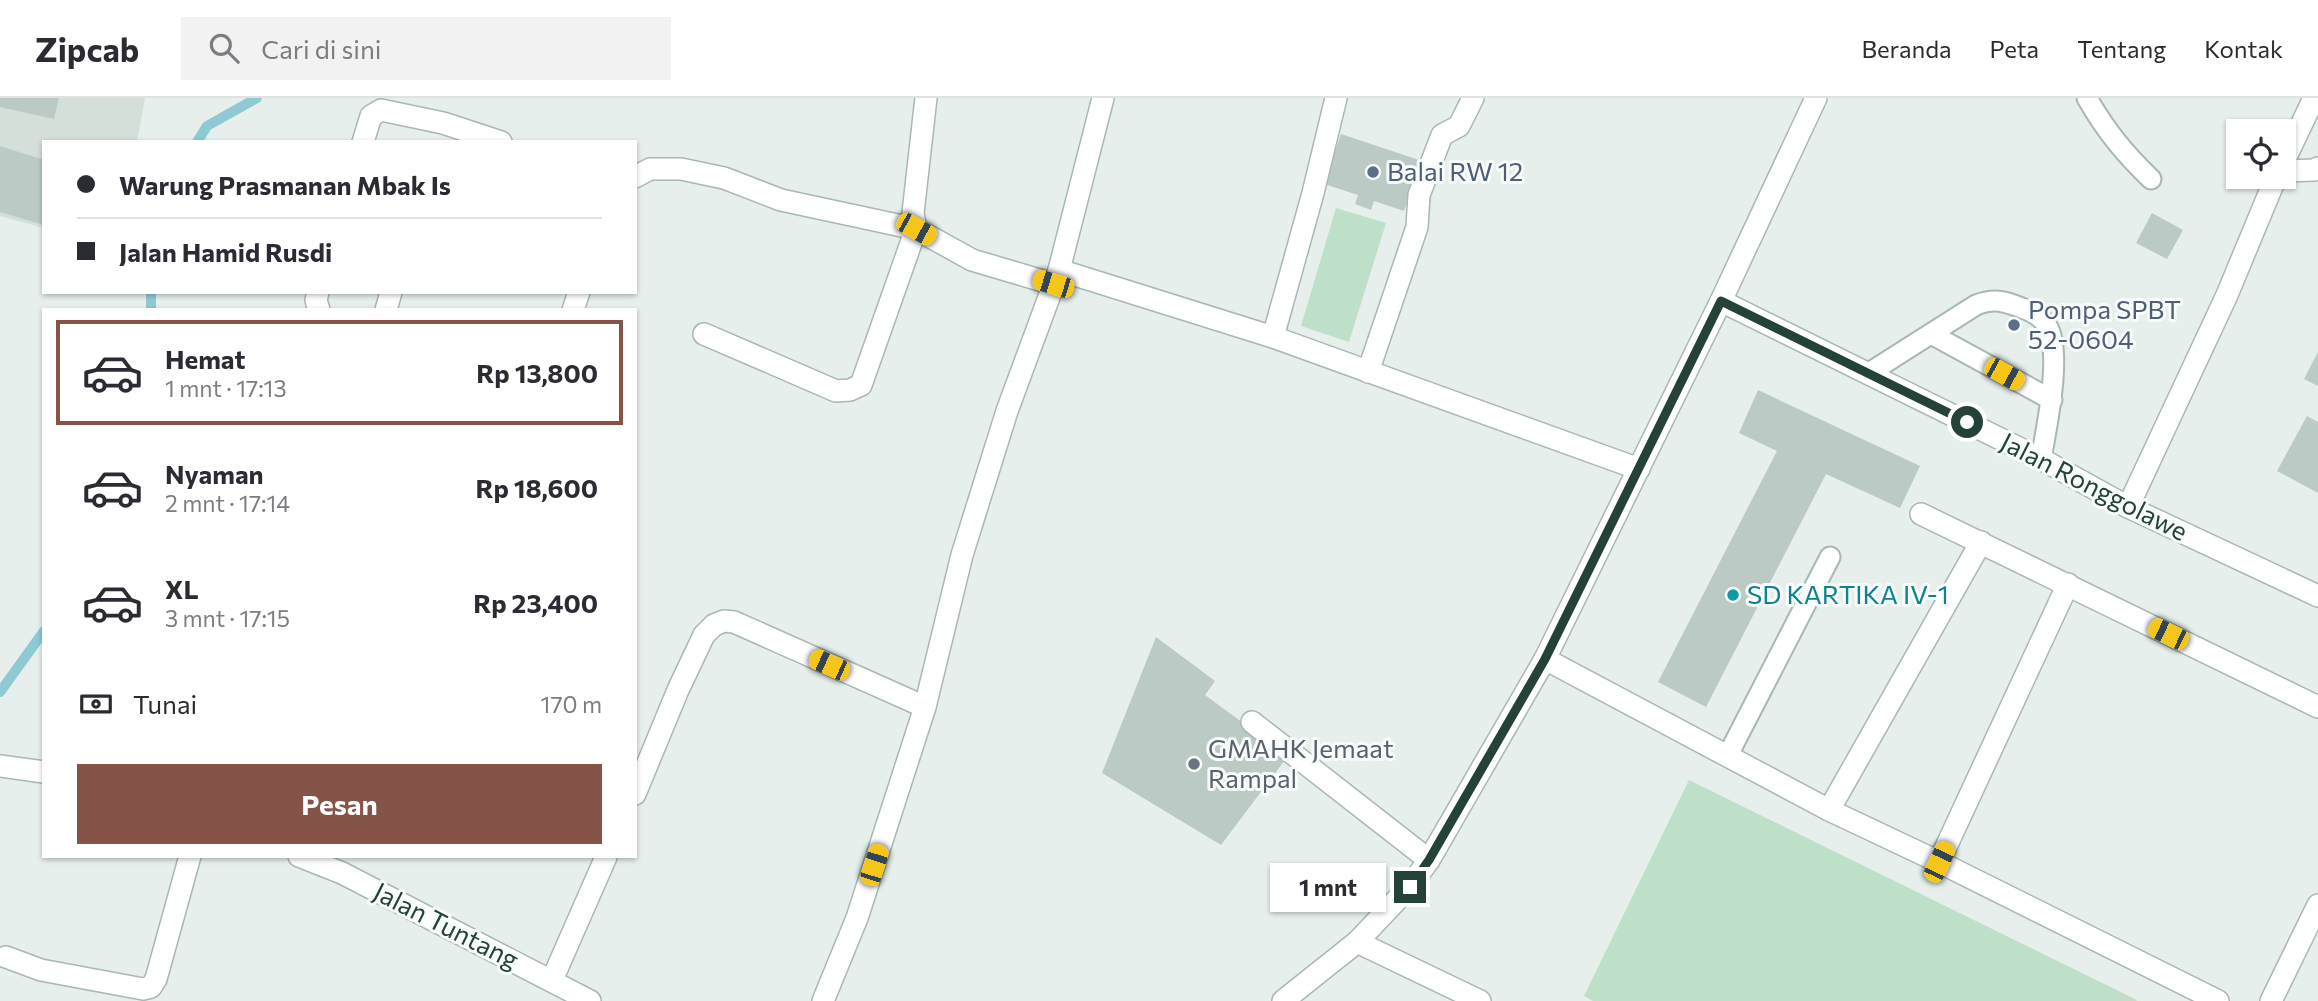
<!DOCTYPE html>
<html lang="id">
<head>
<meta charset="utf-8">
<style>
	:root { --surface:#fff; --page:#f2f2f3; --text:#2b2b33; --muted:#7c7c81; --line:#e1e1e2; --accent:#855347 }
	body { margin:0; font-family:Commissioner,sans-serif; background:var(--page); color:var(--text); height:100vh; display:flex; flex-direction:column; font-size:26px; white-space:nowrap }
	* { box-sizing:border-box; margin:0 }
	p { font-size:23px; color:var(--muted) }
	.icon { flex:none; width:38px; height:38px; fill:none; stroke:currentColor; stroke-width:2; stroke-linecap:round; stroke-linejoin:round }
	.map { position:relative; flex:1; overflow:hidden }
	.sheet { position:absolute; left:42px; top:210px; width:595px; height:550px; display:flex; flex-direction:column; background:var(--surface); border-radius:0px; box-shadow:0 2px 5px #0004 }
	.sheet>* { flex:none }
	.guide { position:absolute; left:42px; top:42px; width:595px; height:154px; border-radius:0px; box-shadow:0 2px 5px #0004; display:grid; align-content:center; height:154px; padding:0 35px; background:var(--surface) }
	.controls { position:absolute; left:2226px; top:21px; display:grid; gap:14px }
	.controls a { display:grid; place-items:center; width:70px; height:70px; border-radius:0px; background:var(--surface); box-shadow:0 2px 5px #0004; font-size:35px }
	.end { position:absolute; width:32px; height:32px; margin:-16px; border:9px solid #24423a; background:#fff; box-shadow:0 0 0 4px #fff }
	.from { border-radius:50% }
	.bubble { position:absolute; height:49px; border-radius:0px; background:var(--surface); box-shadow:0 2px 5px #0004; font-size:23px; font-weight:700; line-height:49px; text-align:center }
	.car { position:absolute; width:21px; height:42px; margin:-21px -10px; border-radius:9px; box-shadow:0 0 5px 2px #0007; background:linear-gradient(#f5c518 24%,#345 0 40%,#f5c518 0 76%,#345 0 86%,#f5c518 0) }
	.guide b { display:flex; align-items:center; gap:24px; height:66px; font-size:26px }
	.guide b+b { border-top:2px solid var(--line) }
	.guide i { width:18px; height:18px; background:var(--text) }
	ul { padding:12px 0 0; list-style:none }
	li { display:flex; align-items:center; gap:21px; height:105px; margin:0 14px 10px; padding:0 21px; border:4px solid transparent; border-radius:0px }
	li div { flex:1 }
	li b { display:block; font-size:26px }
	li em { font-style:normal; font-weight:700 }
	li.selected { border-color:var(--accent) }
	li>.icon { width:63px; height:63px; stroke-width:1.5 }
	.pay { display:flex; align-items:center; gap:18px; height:77px; padding:0 35px; font-size:26px }
	.pay p { margin-inline-start:auto }
	.action { display:flex; gap:14px; margin-top:auto; padding:14px 35px }
	.action a { flex:1; height:80px; border-radius:0px; background:var(--accent); color:#fff; font-size:28px; font-weight:700; line-height:80px; text-align:center }
	header { display:flex; align-items:center; gap:42px; box-sizing:border-box; height:98px; padding:0 35px; background:var(--surface); border-bottom:2px solid var(--line) }
	header strong { font-size:33px }
	nav { display:flex; gap:38px; margin-inline-start:auto; font-size:24px }
	.search { width:490px; height:63px; background:var(--page); display:flex; align-items:center; gap:18px; box-sizing:border-box; padding:0 24px; border-radius:0px; color:var(--muted); font-size:26px }
	.map>svg:first-child { display:block }
	.built { fill:#d4dfda }
	.green { fill:#bfe0c8 }
	.lines { fill:none; stroke-linecap:round; stroke-linejoin:round }
	.stream { stroke:#8ec9d4; stroke-width:10 }
	.building { fill:#bbcac4 }
	.service-casing { stroke:#a8b8b2; stroke-width:23 }
	.minor-casing { stroke:#a8b8b2; stroke-width:24 }
	.tertiary-casing { stroke:#a8b8b2; stroke-width:24 }
	.service { stroke:#fff; stroke-width:19 }
	.minor { stroke:#fff; stroke-width:21 }
	.tertiary { stroke:#fff; stroke-width:21 }
	.route { stroke:#24423a; stroke-width:9 }
	.service-dot { fill:#5c6f8a; stroke:#f7fbf9; stroke-width:2.5 }
	.culture-dot { fill:#0f9aa8; stroke:#f7fbf9; stroke-width:2.5 }
	.worship-dot { fill:#6b7280; stroke:#f7fbf9; stroke-width:2.5 }
	.labels { text-anchor:middle; stroke-width:6; stroke-linejoin:round; paint-order:stroke }
	.service-label { font-size:26px; fill:#4e5e75; stroke:#f7fbf9; text-anchor:start }
	.street-label { font-size:26px; fill:#24423a; stroke:#f7fbf9 }
	.culture-label { font-size:26px; fill:#0d838f; stroke:#f7fbf9; text-anchor:start }
	.worship-label { font-size:26px; fill:#5b616d; stroke:#f7fbf9; text-anchor:start }
</style>
</head>
<body>
<header>
<strong>Zipcab</strong>
<div class="search"><svg class="icon" aria-label="search" viewBox="0 0 24 24"><circle cx="10" cy="10" r="6"/><path d="M15 15l6 6"/></svg>Cari di sini</div>
<nav><a>Beranda</a><a>Peta</a><a>Tentang</a><a>Kontak</a></nav>
</header>
<div class="map">
<svg width="2318" height="903" viewBox="0 0 2318 903">
	<rect width="100%" height="100%" fill="#e6efeb"/>
	<polygon class="built" points="0,0 145,0 137,44 44,44 44,130 0,118"/>
	<g class="green">
		<polygon points="1336,110 1386,125 1349,244 1301,228"/>
		<polygon points="1689,682 2137,902 2136,903 1593,903 1584,898"/>
	</g>
	<g class="lines">
		<g class="stream">
			<polyline points="197,44 207,28 257,0"/>
			<polyline points="151,194 151,212"/>
			<polyline points="0,594 44,533"/>
		</g>
	</g>
	<g class="building">
		<polygon points="0,0 59,0 54,21 0,9"/>
		<polygon points="1341,36 1422,63 1404,113 1374,103 1371,112 1355,106 1358,97 1324,86"/>
		<polygon points="0,48 44,62 44,127 0,114"/>
		<polygon points="2152,115 2183,132 2167,161 2136,145"/>
		<polygon points="2318,254 2318,288 2304,281"/>
		<polygon points="1758,292 1920,368 1900,410 1826,376 1706,609 1658,584 1777,353 1739,335"/>
		<polygon points="2307,318 2318,324 2318,395 2277,373"/>
		<polygon points="1156,539 1215,583 1205,597 1288,658 1221,747 1102,675"/>
	</g>
	<g class="lines">
		<defs>
			<g id="service">
				<path d="M2087,0C2106,33 2124,55 2151,81"/>
				<polyline points="1931,236 2052,302"/>
				<path d="M1869,275L1976,207C1994,200 2004,203 2022,210C2033,214 2041,218 2047,228C2063,254 2046,332 2041,361"/>
				<polyline points="1728,657 1830,459"/>
			</g>
			<g id="minor">
				<polyline points="363,44 371,18 381,12 443,25 501,44"/>
				<polyline points="2284,63 2314,0"/>
				<polyline points="2284,73 2314,72 2318,70"/>
				<polyline points="635,79 650,71 681,71 724,80 781,102 916,131 972,162 1053,186"/>
				<polyline points="1059,172 1273,239 1639,371"/>
				<polyline points="318,194 316,202 319,212"/>
				<polyline points="386,212 391,194"/>
				<polyline points="573,212 579,194"/>
				<polyline points="704,236 836,293 850,292 861,287 916,131 913,115 926,0"/>
				<polyline points="1273,239 1313,95 1336,0"/>
				<polyline points="1368,274 1417,129 1419,97 1442,37 1459,28 1473,0"/>
				<polyline points="2128,409 2227,197 2276,79"/>
				<polyline points="1921,416 2318,609"/>
				<polyline points="1545,561 1829,712 1939,764 2218,903"/>
				<polyline points="1252,624 1429,762"/>
				<polyline points="0,668 44,674"/>
				<polyline points="635,696 678,592 704,537 714,527 724,523 734,524 925,609"/>
				<polyline points="1829,712 1981,444"/>
				<polyline points="299,758 342,775 590,903"/>
				<polyline points="1939,764 2068,486"/>
				<polyline points="1357,844 1480,903"/>
				<polyline points="6,859 41,872 143,891 151,889 156,881 190,758"/>
				<polyline points="552,882 606,759 604,758"/>
				<polyline points="823,903 857,820 925,609 962,457 1007,313 1059,172 1103,0"/>
				<polyline points="2271,903 2318,807"/>
			</g>
			<g id="tertiary">
				<polyline points="1721,203 2041,361 2128,409 2318,498"/>
				<polyline points="1283,903 1357,844 1410,788 1429,762 1545,561 1721,203 1816,0"/>
			</g>
		</defs>
		<use href="#service" class="service-casing"/>
		<use href="#minor" class="minor-casing"/>
		<use href="#tertiary" class="tertiary-casing"/>
		<use href="#service" class="service"/>
		<use href="#minor" class="minor"/>
		<use href="#tertiary" class="tertiary"/>
	</g>
	<g class="lines">
		<polyline class="route" points="1410,789 1429,762 1545,561 1721,203 1967,324"/>
	</g>
	<g class="service-dot">
		<circle cx="1373" cy="74" r="7"/>
		<circle cx="2014" cy="227" r="7"/>
	</g>
	<circle class="culture-dot" cx="1733" cy="497" r="7"/>
	<circle class="worship-dot" cx="1194" cy="666" r="7"/>
	<g class="labels">
		<g class="service-label">
			<text x="1387" y="83">Balai RW 12</text>
			<text x="2028" y="221">Pompa SPBT<tspan x="2028" dy="30">52-0604</tspan></text>
		</g>
		<g class="street-label">
			<text transform="translate(2094 389) rotate(27)" y="9">Jalan Ronggolawe</text>
			<text transform="translate(446 828) rotate(27)" y="9">Jalan Tuntang</text>
		</g>
		<g class="culture-label">
			<text x="1747" y="506">SD KARTIKA IV-1</text>
		</g>
		<g class="worship-label">
			<text x="1208" y="660">GMAHK Jemaat<tspan x="1208" dy="30">Rampal</tspan></text>
		</g>
	</g>
</svg>
<div class="controls">
<a><svg class="icon" aria-label="locate" viewBox="0 0 24 24"><circle cx="12" cy="12" r="6"/><path d="M12 2v4M12 18v4M2 12h4M18 12h4"/></svg></a>
</div>
<i class="end from" style="left:1967px;top:324px"></i>
<i class="end" style="left:1410px;top:789px"></i>
<div class="bubble" style="left:1270px;top:765px;width:116px">1 mnt</div>
<i class="car" style="left:916px;top:131px;rotate:119deg"></i>
<i class="car" style="left:1053px;top:186px;rotate:287deg"></i>
<i class="car" style="left:2004px;top:276px;rotate:119deg"></i>
<i class="car" style="left:2168px;top:536px;rotate:296deg"></i>
<i class="car" style="left:829px;top:567px;rotate:294deg"></i>
<i class="car" style="left:1939px;top:764px;rotate:25deg"></i>
<i class="car" style="left:874px;top:767px;rotate:18deg"></i>
<div class="guide">
<b><i class="from"></i>Warung Prasmanan Mbak Is</b>
<b><i></i>Jalan Hamid Rusdi</b>
</div>
<section class="sheet">
<ul>
<li class="selected"><svg class="icon" aria-label="car" viewBox="0 0 24 24"><path d="M5 17H2v-5l4-1 3-4h7l3 4 3 1v5h-3M9 17h6M6 11h13"/><circle cx="7" cy="17" r="2"/><circle cx="17" cy="17" r="2"/></svg><div><b>Hemat</b><p>1 mnt · 17:13</p></div><em>Rp 13,800</em></li>
<li><svg class="icon" aria-label="car" viewBox="0 0 24 24"><path d="M5 17H2v-5l4-1 3-4h7l3 4 3 1v5h-3M9 17h6M6 11h13"/><circle cx="7" cy="17" r="2"/><circle cx="17" cy="17" r="2"/></svg><div><b>Nyaman</b><p>2 mnt · 17:14</p></div><em>Rp 18,600</em></li>
<li><svg class="icon" aria-label="car" viewBox="0 0 24 24"><path d="M5 17H2v-5l4-1 3-4h7l3 4 3 1v5h-3M9 17h6M6 11h13"/><circle cx="7" cy="17" r="2"/><circle cx="17" cy="17" r="2"/></svg><div><b>XL</b><p>3 mnt · 17:15</p></div><em>Rp 23,400</em></li>
</ul>
<div class="pay"><svg class="icon" aria-label="cash" viewBox="0 0 24 24"><path d="M3 7h18v10H3z"/><circle cx="12" cy="12" r="2"/></svg>Tunai<p>170 m</p></div>
<div class="action"><a>Pesan</a></div>
</section>
</div>
</body>
</html>
